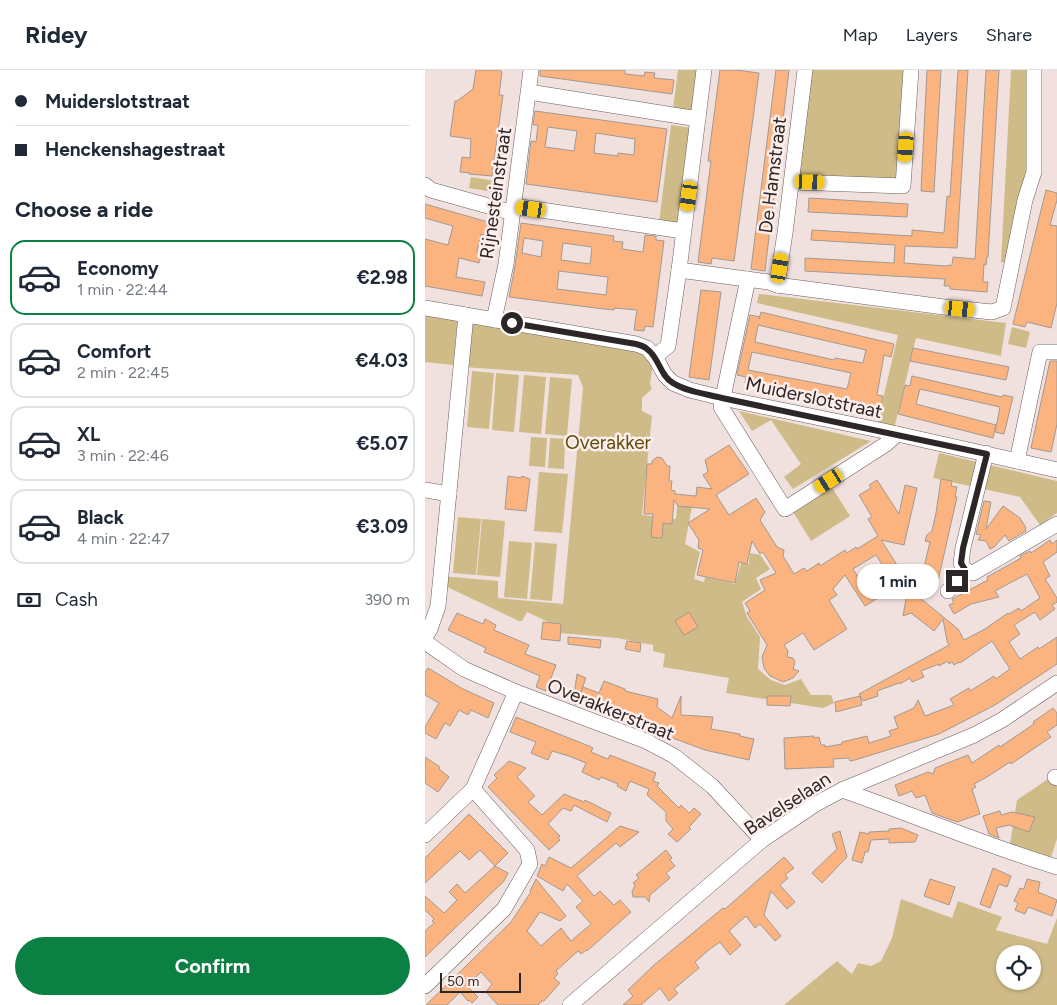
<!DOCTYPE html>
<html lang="en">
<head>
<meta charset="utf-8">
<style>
	:root { --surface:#fff; --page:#f6f6f7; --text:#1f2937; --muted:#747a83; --line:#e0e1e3; --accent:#0b8043 }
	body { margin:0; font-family:Figtree,sans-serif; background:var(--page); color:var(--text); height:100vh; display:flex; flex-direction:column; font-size:19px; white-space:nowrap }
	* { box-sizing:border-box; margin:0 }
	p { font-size:16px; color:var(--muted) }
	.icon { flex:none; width:28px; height:28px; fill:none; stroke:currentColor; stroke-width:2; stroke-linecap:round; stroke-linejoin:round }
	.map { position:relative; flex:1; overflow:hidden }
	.details { display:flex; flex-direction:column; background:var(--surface); width:425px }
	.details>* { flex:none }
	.guide { display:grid; align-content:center; height:110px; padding:0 15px; background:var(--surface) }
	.controls { position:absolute; left:571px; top:875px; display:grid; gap:10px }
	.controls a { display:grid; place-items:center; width:45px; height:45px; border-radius:50%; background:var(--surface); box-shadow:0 1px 4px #0004; font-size:25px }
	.scale { position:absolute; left:15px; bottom:12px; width:81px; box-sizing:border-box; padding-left:5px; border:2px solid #2c2726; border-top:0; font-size:14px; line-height:18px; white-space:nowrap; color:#2c2726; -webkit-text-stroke:4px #fdeeec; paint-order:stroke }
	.end { position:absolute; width:22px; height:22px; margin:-11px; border:6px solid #2c2726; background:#fff; box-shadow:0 0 0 2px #fff }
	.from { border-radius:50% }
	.bubble { position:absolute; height:35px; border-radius:18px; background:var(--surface); box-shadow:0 1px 4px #0004; font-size:16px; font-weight:700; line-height:35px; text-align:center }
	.car { position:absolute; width:15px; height:30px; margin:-15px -8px; border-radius:6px; box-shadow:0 0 4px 1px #0007; background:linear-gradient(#f5c518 24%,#345 0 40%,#f5c518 0 76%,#345 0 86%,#f5c518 0) }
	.guide b { display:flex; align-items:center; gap:18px; height:48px; font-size:19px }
	.guide b+b { border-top:1px solid var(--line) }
	.guide i { width:12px; height:12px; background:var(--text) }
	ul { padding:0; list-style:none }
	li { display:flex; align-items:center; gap:15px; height:75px; margin:0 10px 8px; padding:0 5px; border:2px solid var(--line); border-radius:15px }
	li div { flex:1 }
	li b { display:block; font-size:19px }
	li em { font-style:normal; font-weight:700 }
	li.active { border-color:var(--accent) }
	li>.icon { width:45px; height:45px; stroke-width:1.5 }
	h2 { padding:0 15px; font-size:22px; line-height:60px }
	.pay { display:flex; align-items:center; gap:12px; height:55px; padding:0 15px; font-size:19px }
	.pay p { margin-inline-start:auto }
	.primary-button { display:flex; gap:10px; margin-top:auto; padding:10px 15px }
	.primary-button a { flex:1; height:58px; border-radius:30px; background:var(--accent); color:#fff; font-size:20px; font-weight:700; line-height:58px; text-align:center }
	header { display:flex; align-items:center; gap:30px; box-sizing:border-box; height:70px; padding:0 25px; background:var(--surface); border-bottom:1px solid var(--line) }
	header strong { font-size:24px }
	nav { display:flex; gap:28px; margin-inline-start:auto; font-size:18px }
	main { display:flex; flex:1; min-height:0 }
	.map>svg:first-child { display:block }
	.green { fill:#cfbb87; fill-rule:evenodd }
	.building { fill:#fbb480; stroke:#a39991; fill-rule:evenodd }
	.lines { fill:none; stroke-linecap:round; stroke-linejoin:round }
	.minor-casing { stroke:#6b5e5d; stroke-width:16 }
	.minor { stroke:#fff; stroke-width:15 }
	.route { stroke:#2c2726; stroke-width:6 }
	.labels { text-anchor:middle; stroke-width:5; stroke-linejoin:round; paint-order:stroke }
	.street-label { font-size:19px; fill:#2c2726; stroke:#fdeeec }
	.park-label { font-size:19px; fill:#614c0b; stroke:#fdeeec }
</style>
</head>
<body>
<header>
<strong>Ridey</strong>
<nav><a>Map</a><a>Layers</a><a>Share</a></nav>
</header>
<main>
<section class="details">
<div class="guide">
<b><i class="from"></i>Muiderslotstraat</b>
<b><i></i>Henckenshagestraat</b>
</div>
<h2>Choose a ride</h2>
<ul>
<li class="active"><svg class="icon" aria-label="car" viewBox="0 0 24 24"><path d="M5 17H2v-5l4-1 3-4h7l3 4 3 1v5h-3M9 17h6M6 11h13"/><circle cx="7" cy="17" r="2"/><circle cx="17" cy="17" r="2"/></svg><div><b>Economy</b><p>1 min · 22:44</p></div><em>€2.98</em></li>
<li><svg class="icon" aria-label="car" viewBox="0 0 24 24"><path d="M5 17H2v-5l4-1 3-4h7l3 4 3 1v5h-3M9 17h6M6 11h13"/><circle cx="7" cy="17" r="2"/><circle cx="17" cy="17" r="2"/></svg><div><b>Comfort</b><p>2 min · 22:45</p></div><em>€4.03</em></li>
<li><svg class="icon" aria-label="car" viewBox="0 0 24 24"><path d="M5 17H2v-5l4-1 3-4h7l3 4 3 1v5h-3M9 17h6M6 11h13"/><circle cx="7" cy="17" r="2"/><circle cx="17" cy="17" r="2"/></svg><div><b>XL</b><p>3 min · 22:46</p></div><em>€5.07</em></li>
<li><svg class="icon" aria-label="car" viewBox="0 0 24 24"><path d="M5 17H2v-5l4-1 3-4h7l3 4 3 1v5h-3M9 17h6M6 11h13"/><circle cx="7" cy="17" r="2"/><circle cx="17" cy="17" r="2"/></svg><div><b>Black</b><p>4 min · 22:47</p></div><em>€3.09</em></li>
</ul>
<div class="pay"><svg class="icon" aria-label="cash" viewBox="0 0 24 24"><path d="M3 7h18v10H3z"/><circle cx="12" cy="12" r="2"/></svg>Cash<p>390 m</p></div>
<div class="primary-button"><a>Confirm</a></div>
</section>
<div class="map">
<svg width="632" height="935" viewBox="0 0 632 935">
	<rect width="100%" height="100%" fill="#f0e1df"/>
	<g class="green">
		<polygon points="253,0 273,0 268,42 248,39"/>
		<polygon points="385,0 483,0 475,113 371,106"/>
		<polygon points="586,0 602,0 601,100 582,193 576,192"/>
		<polygon points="246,55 267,58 256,154 234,153"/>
		<polygon points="46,107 70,111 68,122 44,118"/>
		<polygon points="334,224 581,253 576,286 491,268 469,359 452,355 473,265 332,233"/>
		<polygon points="0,242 33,248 28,295 0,292"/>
		<polygon points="43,249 224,281 229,286 225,314 227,319 217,328 217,341 227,346 217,445 251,449 253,428 268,431 260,474 275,482 269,509 279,512 280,507 310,514 316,493 324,494 325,483 335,485 345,499 331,508 336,519 317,532 322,547 335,567 333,599 346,610 360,615 376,609 386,625 406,625 409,633 398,638 301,623 304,608 238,597 240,584 228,581 228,575 192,568 135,563 136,558 102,542 97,551 94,551 16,514 17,506 73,511 73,528 138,534 158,317 153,305 38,297"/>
		<polygon points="587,257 605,262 601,278 583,274"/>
		<polygon points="47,301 69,303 64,359 42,357"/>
		<polygon points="71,303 94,305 89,362 67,360"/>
		<polygon points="99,305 121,307 116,364 94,362"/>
		<polygon points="125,307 147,309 142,366 120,364"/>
		<polygon points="314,341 446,371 368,419 359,407 376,394 346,350 327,361"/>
		<polygon points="106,367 122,368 120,397 104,396"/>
		<polygon points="125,368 140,369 139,399 123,398"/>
		<polygon points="514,383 632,411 632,443 615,455 595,427 508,408"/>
		<polygon points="114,402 143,404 137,463 109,461"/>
		<polygon points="406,416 425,446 386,471 367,440"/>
		<polygon points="33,447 56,449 51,505 28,503"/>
		<polygon points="57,449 80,451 75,507 52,505"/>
		<polygon points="84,471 107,473 102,529 79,527"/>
		<polygon points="110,472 132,474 127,531 105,529"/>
		<polygon points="626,707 632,709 632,769 626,787 585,774 592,730"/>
		<path d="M476,829L527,848L533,831L577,847L571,860L622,874L632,848V935H359L412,891L427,904L433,893L446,896L456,891L467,868ZM580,884H608V911H580Z"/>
	</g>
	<g class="building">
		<polygon points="51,0 75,0 77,2 74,25 78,25 67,106 44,104 45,103 35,102 37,87 45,88 46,69 25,66 30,31 32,31 48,19"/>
		<polygon points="115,0 200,0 200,4 219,6 220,2 230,3 229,8 249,10 247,24 115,6"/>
		<polygon points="295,0 311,0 334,3 309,191 287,188 286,194 273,192 286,91 283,91"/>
		<polygon points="351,0 364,0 340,201 326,199"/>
		<polygon points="502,0 516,0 509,122 496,121"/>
		<polygon points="533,0 543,0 532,178 480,176 479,193 520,196 527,195 528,187 550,189 561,0 574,0 563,187 562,187 561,195 559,194 558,212 563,212 562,222 525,219 525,216 519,216 520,209 380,201 380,188 469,193 470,175 386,170 387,160 487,166 487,160 519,163 522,126 525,127"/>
		<path d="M110,41L242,59L232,132L101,114L106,71L111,72L113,55H108ZM123,57L152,61L149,81L120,77ZM171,63L210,69L209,85L193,83V86L169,83Z"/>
		<polygon points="621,120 632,123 632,130 625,155 632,156 632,233 626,258 602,252 600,257 588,254"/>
		<polygon points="384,128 483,134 482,147 383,142"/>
		<polygon points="0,134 70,154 66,167 56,164 52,182 57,183 54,193 34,188 31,207 60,212 57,226 0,216 0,169 23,175 28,156 0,148"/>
		<path d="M96,153L189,166L188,171L198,172L197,179L218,182L220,165L231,166V170L239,171L228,257L220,256L219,261L209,260L212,240L189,238V240L179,239L84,227L90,196ZM99,168L118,171L116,187L97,183ZM138,173L167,177L165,194L136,190ZM134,201L183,207L181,225L132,219Z"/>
		<polygon points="276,220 296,222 284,310 264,307"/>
		<path d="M336,242L469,274L466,287L459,285L452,325L458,326L455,339L320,313L321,307L312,305L325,245L335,247L334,249ZM333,255L441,280L438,293L410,288L409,290L330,272ZM327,282L426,303L422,319L323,300Z"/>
		<polygon points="488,278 584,297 581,310 485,291"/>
		<polygon points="625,291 632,291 632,354 626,382 606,378"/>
		<polygon points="487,306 577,327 578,325 588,327 579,364 570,362 575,337 495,319 491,334 571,355 568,368 473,344 480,315 485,316"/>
		<polygon points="304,375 324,404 291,425 304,445 331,428 340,442 335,450 352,477 359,480 358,486 369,504 379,498 382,501 394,493 395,496 420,480 422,483 431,477 432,479 453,466 443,449 447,447 434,425 446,418 444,415 452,410 474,444 480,415 492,418 479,475 456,470 474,498 464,505 451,485 428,499 442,521 455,514 461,523 440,536 420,505 408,519 412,525 404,530 422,559 389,580 378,563 359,575 363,581 362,587 368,588 370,592 368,599 374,601 368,608 358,612 345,606 339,598 337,587 342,575 322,543 325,541 320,533 340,520 335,510 351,503 338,482 335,484 327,471 322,494 314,492 310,513 272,505 278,480 273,478 274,470 263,453 285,439 253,436 249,430 247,454 238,453 237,468 226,467 228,444 219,444 222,394 227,394 227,391 232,387 237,388 242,396 245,396 244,411 247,411 246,420 250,421 250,424 271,426 272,417 287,419 278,405 283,402 280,390"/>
		<polygon points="83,406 96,408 97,406 105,409 101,441 80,439"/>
		<polygon points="516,409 527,411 526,416 532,417 530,427 532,427 513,511 511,511 510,514 504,512 502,517 492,515 494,504 498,501 505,472 500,471 502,465 507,461 511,443"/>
		<polygon points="559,431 566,432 561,459 578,436 595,448 601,458 600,459 601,461 584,471 580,465 569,477 565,479 561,471 553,470 556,465 551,464"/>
		<polygon points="625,470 627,474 632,470 632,482 618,492 625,506 620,509 632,528 632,532 627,535 630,539 615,550 610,542 589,555 595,564 584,572 595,589 613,577 614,579 632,567 632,594 570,635 514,664 430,690 425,691 424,688 408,689 409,697 360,699 359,668 389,666 389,668 394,667 396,675 400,675 400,677 417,674 417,672 442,666 444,673 457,669 466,666 464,661 473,658 469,647 489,638 493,630 500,646 529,635 525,629 544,618 545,621 569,606 571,609 585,599 567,571 535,593 534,592 529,595 527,592 524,594 523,591 514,596 514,594 496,601 499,607 487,612 485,608 475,614 474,613 452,621 453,626 438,631 434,624 524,575 522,571 518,549 509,561 486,543 478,546 483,518 533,559 539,570 560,559 583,543 584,544 594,538 596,541 615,528 602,504 570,521 574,527 546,534 529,544 524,535 529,533 527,529 563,510 562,507 596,488 595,486 605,481 606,483"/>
		<polygon points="264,542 273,557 259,565 250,551"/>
		<polygon points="32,543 58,554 60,549 71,555 69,560 104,575 100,584 131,595 121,621 111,617 115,606 59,582 61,578 23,560"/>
		<polygon points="118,552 136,554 135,571 116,569"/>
		<polygon points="143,567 176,570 175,578 143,574"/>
		<polygon points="202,571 216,573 215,582 200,579"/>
		<polygon points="3,598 38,619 69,633 63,648 46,640 43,645 34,640 25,656 20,653 11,669 0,663 0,657 14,633 0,625 0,602"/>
		<polygon points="152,604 161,608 152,632 158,617 174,623 179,611 200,619 200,621 233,629 232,637 247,648 256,626 256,645 288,647 286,659 315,664 315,666 329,669 324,690 280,680 218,657 217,659 213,658 212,655 152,632 151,635 148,633"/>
		<polygon points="342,626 366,626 365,636 342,635"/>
		<polygon points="435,626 437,635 411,642 410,632"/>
		<polygon points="628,638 632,643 632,655 622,662 626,667 586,694 585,692 562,707 549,714 551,717 547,719 555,744 532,752 507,743 500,725 491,728 487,721 474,726 470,715 503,702 508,704 510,698 543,685 547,693 574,675 575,677 609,654 608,652"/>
		<polygon points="91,647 164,676 168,678 166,682 183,689 185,685 231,703 228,711 234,713 232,716 254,738 256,735 264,743 269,738 276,744 264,757 266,759 252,772 243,764 248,759 241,751 241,742 222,725 224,719 205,711 201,721 192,716 193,714 176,707 174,710 157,702 161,693 144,686 127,681 123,690 106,683 111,672 85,662"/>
		<polygon points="0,687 15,697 14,699 24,707 13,722 0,713"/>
		<polygon points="84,691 101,698 92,707 110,726 103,732 117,745 139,724 159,732 160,730 186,743 182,752 149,735 146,741 138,738 123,754 135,766 133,767 135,770 124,780 63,717 72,708 69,705"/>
		<polygon points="575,741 576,745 587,742 610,747 604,762 584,755 571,758 574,768 564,764 558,746"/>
		<polygon points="44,744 83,783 70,796 55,780 44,790 35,781 0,813 0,788"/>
		<polygon points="195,756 214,762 195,777 191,773 152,806 169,826 175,821 189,835 195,830 206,842 162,881 161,880 156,884 153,881 131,901 133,904 129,908 135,913 119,931 117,931 113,935 73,935 61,922 67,914 56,902 42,916 53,927 47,933 44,930 43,931 35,922 22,935 1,935 86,852 106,822 105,821 111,809 141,846 135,851 115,842 102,861 116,876 136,858 146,871 166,854 151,837 158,831 142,814 138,821 112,806 117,794 120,796 124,787 146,798"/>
		<polygon points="476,758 493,765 490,772 464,773 464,769 446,770 443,782 440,782 437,793 427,790 435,762 444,764 444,762 464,761 464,759"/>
		<polygon points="415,761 422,787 397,813 387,803 412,779 407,764"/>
		<polygon points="241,780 247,788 245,790 250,796 241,803 245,808 225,825 224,832 220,827 208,827 207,822 210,815 208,813 214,808 211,805"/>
		<polygon points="359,787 369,798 360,805 363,808 355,815 370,832 362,839 346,821 339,845 356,866 350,871 335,854 330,858 321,846 304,861 316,875 305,885 295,872 285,879 270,892 274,898 249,919 253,923 244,931 235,918 216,935 198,935 208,926 203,920 229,895 298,838 300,839"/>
		<polygon points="70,796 83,803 79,811 0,887 0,861 9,853 7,851 9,849 0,840 0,826 19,843 32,830 24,822 32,814 40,823"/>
		<polygon points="568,798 586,806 582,817 574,814 565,838 555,834"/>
		<polygon points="505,809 530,817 524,835 499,826"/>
		<polygon points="602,809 615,812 613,822 632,830 627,846 603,837 600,844 590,840 593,833 589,831 595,818 599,819"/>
	</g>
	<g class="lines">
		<defs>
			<g id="minor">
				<polyline points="104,22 273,49"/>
				<polyline points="367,112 478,116 486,0"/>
				<polyline points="0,115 6,120 88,143"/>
				<polyline points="89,136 258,161"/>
				<polyline points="254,200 344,212 352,215 519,237 567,242 578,238 600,130 609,102 609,0"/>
				<polyline points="323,209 296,337 360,439 461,374 472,364"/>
				<polyline points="352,215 360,163 380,0"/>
				<polyline points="0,238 211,274 222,278 230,287 240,305 248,313 265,320 297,328 459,361 632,400"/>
				<polyline points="69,250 81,194 106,0"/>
				<polyline points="230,287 243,276 254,200 279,0"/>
				<polyline points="561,383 538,478 536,493 541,501 548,503 632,454"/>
				<polyline points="592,391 615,282 632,282"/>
				<polyline points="0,420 24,424"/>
				<polyline points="523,521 541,501"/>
				<polyline points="0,567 5,559 13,536 41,245"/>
				<polyline points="0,572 39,599 91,622 221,671 249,686 287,716 337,770"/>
				<polyline points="630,707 632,708"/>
				<path d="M417,720C489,745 559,775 632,797"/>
				<polyline points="0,765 48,719 91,622"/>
				<polyline points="0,916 79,839 105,794 102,780 48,719"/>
				<polyline points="145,935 337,770 389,735 417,720 549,665 577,650 632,613"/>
			</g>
		</defs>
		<use href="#minor" class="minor-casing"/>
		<use href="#minor" class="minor"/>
	</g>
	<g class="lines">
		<path class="route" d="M87,253L211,274C215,275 220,277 222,279C234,287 235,306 248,313C262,322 282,324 297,328L562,384L538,478L536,493L541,501L532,511"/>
	</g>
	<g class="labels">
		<g class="street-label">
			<text transform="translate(347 105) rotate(-83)" y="7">De Hamstraat</text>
			<text transform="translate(70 123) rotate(-82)" y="7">Rijnesteinstraat</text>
			<text transform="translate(389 327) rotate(12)" y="7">Muiderslotstraat</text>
			<text transform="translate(186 639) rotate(22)" y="7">Overakkerstraat</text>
			<text transform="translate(362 733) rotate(-33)" y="7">Bavelselaan</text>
		</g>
		<g class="park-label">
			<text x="183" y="379">Overakker</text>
		</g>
	</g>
</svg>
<div class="controls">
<a><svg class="icon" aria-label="locate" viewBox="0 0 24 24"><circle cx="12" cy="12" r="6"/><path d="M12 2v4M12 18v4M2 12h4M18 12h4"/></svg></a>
</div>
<div class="scale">50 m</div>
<i class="end from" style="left:87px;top:253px"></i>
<i class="end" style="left:532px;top:511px"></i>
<div class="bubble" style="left:432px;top:494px;width:82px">1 min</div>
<i class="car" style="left:481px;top:77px;rotate:184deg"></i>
<i class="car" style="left:385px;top:112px;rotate:92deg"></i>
<i class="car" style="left:264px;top:126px;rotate:188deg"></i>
<i class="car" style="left:106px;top:139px;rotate:278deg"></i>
<i class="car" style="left:355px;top:198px;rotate:9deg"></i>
<i class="car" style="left:535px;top:239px;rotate:96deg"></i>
<i class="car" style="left:404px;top:411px;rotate:238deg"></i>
</div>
</main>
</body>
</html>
